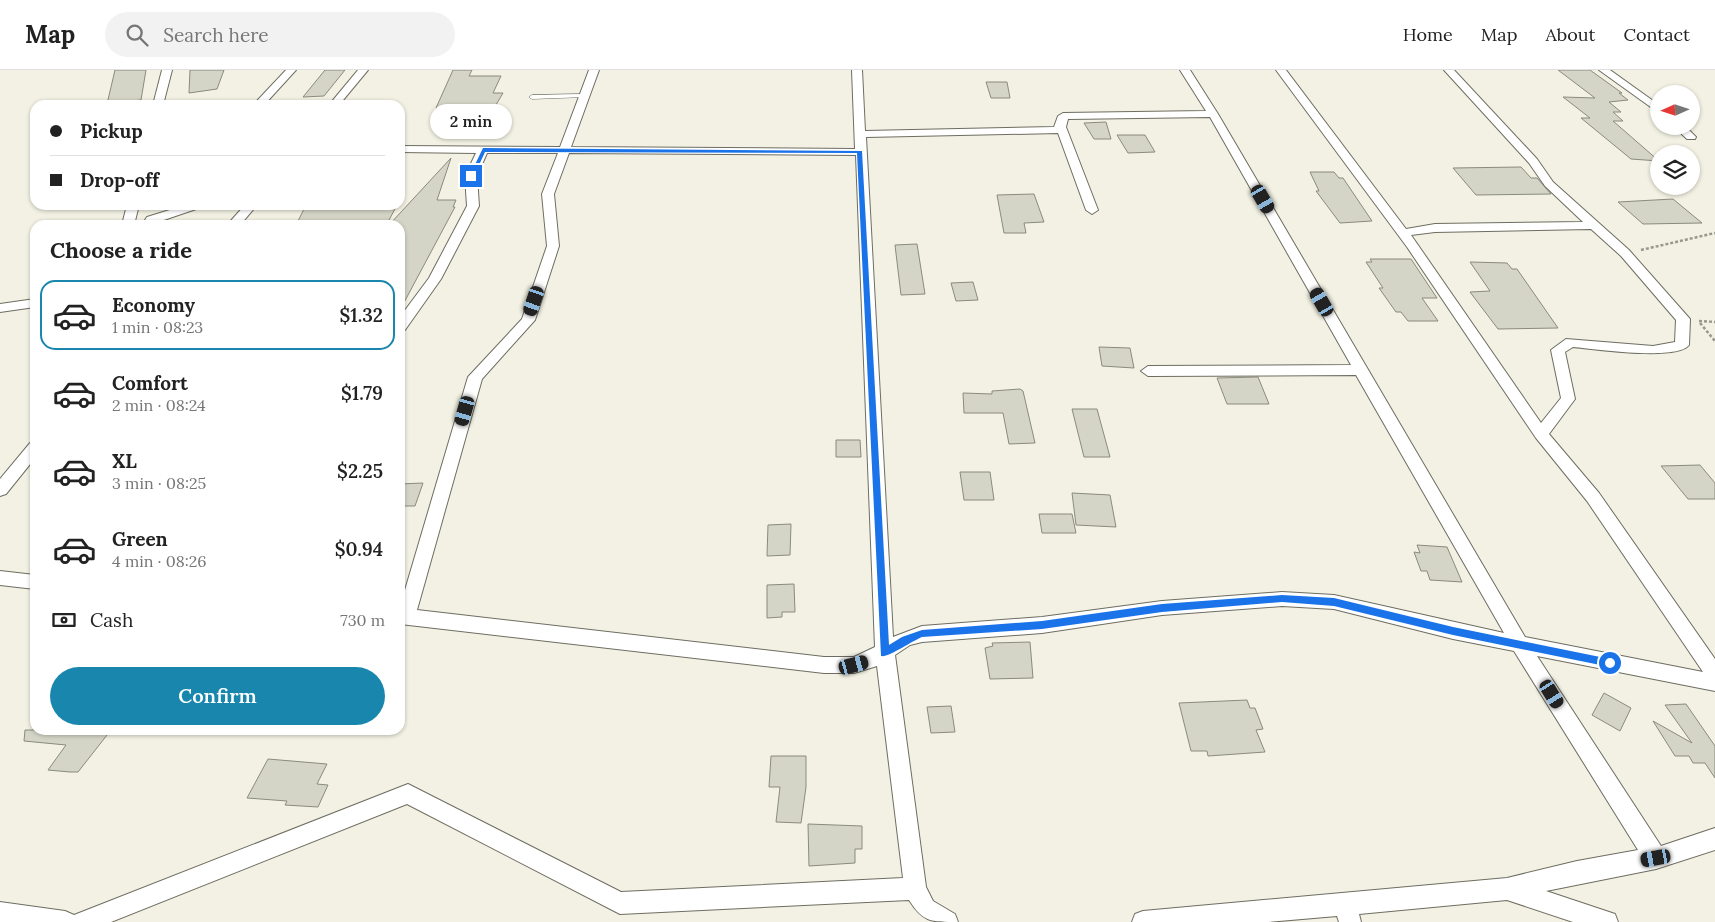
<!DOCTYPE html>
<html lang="en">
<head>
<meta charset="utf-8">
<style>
	:root { --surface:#fff; --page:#f2f2f2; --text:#222; --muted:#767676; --line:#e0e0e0; --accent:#1987ad }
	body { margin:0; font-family:Lora,serif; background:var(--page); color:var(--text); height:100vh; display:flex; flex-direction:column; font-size:19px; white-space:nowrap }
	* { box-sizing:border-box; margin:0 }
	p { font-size:16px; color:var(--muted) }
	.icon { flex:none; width:28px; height:28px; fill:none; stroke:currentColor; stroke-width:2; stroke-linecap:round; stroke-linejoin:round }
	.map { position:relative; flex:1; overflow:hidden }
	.drawer { position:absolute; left:30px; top:150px; width:375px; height:515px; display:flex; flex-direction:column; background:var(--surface); border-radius:15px; box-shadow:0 1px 4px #0004 }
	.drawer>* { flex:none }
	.top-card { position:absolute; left:30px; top:30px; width:375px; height:110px; border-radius:15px; box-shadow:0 1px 4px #0004; display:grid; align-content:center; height:110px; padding:0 20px; background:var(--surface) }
	.needle { width:32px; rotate:267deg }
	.controls { position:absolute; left:1650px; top:15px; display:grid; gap:10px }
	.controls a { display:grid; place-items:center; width:50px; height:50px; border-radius:50%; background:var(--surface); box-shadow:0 1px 4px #0004; font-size:25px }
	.end { position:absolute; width:22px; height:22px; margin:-11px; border:6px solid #1a73e8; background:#fff; box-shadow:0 0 0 2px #fff }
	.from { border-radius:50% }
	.bubble { position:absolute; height:35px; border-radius:18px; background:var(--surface); box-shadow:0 1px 4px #0004; font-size:16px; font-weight:600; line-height:35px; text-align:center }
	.car { position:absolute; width:15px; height:30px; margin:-15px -8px; border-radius:6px; box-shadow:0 0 4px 1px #0007; background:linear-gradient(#222 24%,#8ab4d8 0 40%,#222 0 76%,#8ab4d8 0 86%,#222 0) }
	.top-card b { display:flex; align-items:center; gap:18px; height:48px; font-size:19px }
	.top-card b+b { border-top:1px solid var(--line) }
	.top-card i { width:12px; height:12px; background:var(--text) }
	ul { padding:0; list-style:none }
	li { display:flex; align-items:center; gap:15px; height:70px; margin:0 10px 8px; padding:0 10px; border:2px solid transparent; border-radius:15px }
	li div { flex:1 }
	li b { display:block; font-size:19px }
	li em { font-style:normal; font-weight:600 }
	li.on { border-color:var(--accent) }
	li>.icon { width:45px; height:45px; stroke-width:1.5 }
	h2 { padding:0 20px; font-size:22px; line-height:60px }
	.pay { display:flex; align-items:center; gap:12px; height:55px; padding:0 20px; font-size:19px }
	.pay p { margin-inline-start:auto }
	.primary-button { display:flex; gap:10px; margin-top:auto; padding:10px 20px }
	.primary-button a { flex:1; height:58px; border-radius:30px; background:var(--accent); color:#fff; font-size:20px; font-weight:600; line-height:58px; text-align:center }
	header { display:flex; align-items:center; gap:30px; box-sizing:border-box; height:70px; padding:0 25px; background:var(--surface); border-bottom:1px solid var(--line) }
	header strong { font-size:24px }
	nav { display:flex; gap:28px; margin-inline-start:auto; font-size:18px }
	.search { width:350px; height:45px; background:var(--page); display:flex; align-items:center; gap:12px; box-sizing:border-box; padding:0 18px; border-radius:28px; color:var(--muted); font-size:19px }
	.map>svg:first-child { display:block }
	.building { fill:#d5d5c7; stroke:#8a8a7d }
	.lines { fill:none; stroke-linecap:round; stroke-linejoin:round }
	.lane-casing { stroke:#6e6d61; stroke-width:1 }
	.street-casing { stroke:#6e6d61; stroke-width:2 }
	.path { stroke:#98988e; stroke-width:2.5; stroke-dasharray:3 2; stroke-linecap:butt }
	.lane { fill:#fff; fill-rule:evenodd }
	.street { fill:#fff; fill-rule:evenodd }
	.route { fill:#1a73e8 }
</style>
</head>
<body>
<header>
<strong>Map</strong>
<div class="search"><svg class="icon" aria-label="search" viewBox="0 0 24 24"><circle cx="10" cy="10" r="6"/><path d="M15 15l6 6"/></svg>Search here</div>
<nav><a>Home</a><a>Map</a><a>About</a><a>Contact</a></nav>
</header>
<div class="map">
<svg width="1715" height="852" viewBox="0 0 1715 852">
	<rect width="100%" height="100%" fill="#f2f1e3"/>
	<g class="building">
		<polygon points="115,0 146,0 141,30 107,34"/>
		<polygon points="190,0 224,0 217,19 189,23"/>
		<polygon points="325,0 345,0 324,26 303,27"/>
		<polygon points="453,0 472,0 469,6 501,6 493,23 503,23 490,45 445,45 446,40 436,38"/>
		<polygon points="1558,0 1590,0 1622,23 1619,23 1628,30 1609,32 1621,42 1613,42 1623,51 1613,51 1659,91 1631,89 1581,48 1590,48 1563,27 1595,28"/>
		<polygon points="986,12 1007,12 1010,28 991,28"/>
		<polygon points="1106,52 1111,69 1094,69 1084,53"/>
		<polygon points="1117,65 1145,65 1155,82 1128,83"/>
		<polygon points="451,88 437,130 456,130 453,137 455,137 400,240 400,155 389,155"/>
		<polygon points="1521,97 1531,108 1537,108 1551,124 1476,125 1453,98"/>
		<polygon points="1310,102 1334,102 1339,108 1343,108 1372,151 1340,153 1316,121 1319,121"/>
		<polygon points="1034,124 1044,152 1024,153 1026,163 1004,163 997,125"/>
		<polygon points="1673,129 1702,153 1643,154 1618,132"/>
		<polygon points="306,135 397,135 388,152 296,155"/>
		<polygon points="917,174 925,224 901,225 895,175"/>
		<polygon points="1370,189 1411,189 1437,228 1422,228 1438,251 1408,251 1401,242 1396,242 1379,218 1383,218 1366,192 1372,192"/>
		<polygon points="1470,192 1507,193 1512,199 1517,199 1558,258 1498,259 1470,222 1490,221"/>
		<polygon points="973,212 978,230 956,231 951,213"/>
		<polygon points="1099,277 1130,278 1134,298 1102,296"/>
		<polygon points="1258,307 1269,334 1227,334 1217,308"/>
		<polygon points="1020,319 1023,321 1035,373 1009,374 1003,343 964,343 963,323 992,324 992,321"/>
		<polygon points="1072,339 1097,339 1110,387 1084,387"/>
		<polygon points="836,370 860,370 861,387 836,387"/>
		<polygon points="1700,395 1715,413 1715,429 1688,429 1661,396"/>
		<polygon points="960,402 990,402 994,430 964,430"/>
		<polygon points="423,413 415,436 400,436 400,414"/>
		<polygon points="1072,423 1110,425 1116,457 1076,455"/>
		<polygon points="1039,444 1072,444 1076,463 1042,463"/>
		<polygon points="791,454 790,485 767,486 768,455"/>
		<polygon points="1417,475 1447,477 1462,512 1430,510 1427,501 1421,501 1414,482 1420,483"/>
		<polygon points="794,514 795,542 782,542 782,547 767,548 767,515"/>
		<polygon points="1030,572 1033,608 990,609 985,578 993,576 992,573"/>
		<polygon points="1604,623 1631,638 1620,661 1592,645"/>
		<polygon points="1247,630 1250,638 1255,638 1263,659 1256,660 1265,682 1208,686 1207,681 1191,681 1179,633"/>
		<polygon points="1686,634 1715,676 1715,708 1705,693 1693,693 1689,686 1675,686 1653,651 1692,673 1665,635"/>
		<polygon points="951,636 955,662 931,663 927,637"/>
		<polygon points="25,660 111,660 78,702 70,702 48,700 66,675 24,671"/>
		<polygon points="771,686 806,686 806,717 801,753 776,752 780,717 769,717"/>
		<polygon points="268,689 327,694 317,714 328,715 318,737 285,735 287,731 247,728"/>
		<polygon points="808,754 862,756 862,779 855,779 855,793 809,796"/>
	</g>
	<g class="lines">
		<defs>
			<polygon id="lane" points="584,24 587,26 586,27 532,29 529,27 532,25"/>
			<g id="street">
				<polygon points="162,0 172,0 163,35 153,35"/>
				<polygon points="286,0 296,0 264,35 253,35"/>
				<polygon points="358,0 368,0 339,35 329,35"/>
				<path d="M589,0H599L571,77L855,79L852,0H862L865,61L1054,57L1058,46L1063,43L1206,41L1180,0H1190L1218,44L1525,567L1703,602L1587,431L1536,368L1407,177L1276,0H1286L1406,159L1435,154L1583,152L1545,116L1529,93L1444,0H1454L1537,89L1553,112L1629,180L1690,249L1689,275C1677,291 1594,279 1573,277L1565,282L1575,329L1549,364L1599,423L1715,589V621L1537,586L1661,776L1715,758V780L1656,799L1546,821L1615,844L1618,852H1573L1507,830L1359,844L1361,852H1339L1337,846L1268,852H1132L1135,844L1143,841L1507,808L1577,791L1638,780L1514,581L1453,569L1334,539L1282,536L1162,545L1042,563L922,572L910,575L895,585L926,817L933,831L955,844L958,852C930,852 923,852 909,830L620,844L407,734L111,852H0V832L65,841L74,845L408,714L621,822L903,808L877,596L854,603H824L400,554V537L468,307L522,249L547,176L542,124L558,83H487L477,106L479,136L441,209L405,260L400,261V247L429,208L467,136L465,106L476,83L400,82V76L560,77ZM1210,47L1351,295L1148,296L1141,301L1148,306L1356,305L1504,563L1334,525L1282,522L1162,531L1042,547L922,556L893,567L866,67L1058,63L1086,140L1092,144L1098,140L1066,57L1068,49ZM569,83L856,85L875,577L854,587H824L417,540L482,309L535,250L559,176L554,124ZM1591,159L1621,186L1676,250L1675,272L1653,276L1566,269L1551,280L1561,328L1541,353L1411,165L1435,162Z"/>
				<polygon points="1599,0 1610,0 1659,35 1659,43"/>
				<polygon points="1673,56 1685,56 1696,67 1695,69 1687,69"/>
				<polygon points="127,135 139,135 134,155 122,155"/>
				<polygon points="186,135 204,135 202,137 155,153 147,153 145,150 147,147"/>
				<polygon points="245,135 257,135 240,155 227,155"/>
				<polygon points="35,229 35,237 0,242 0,234"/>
				<polygon points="35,372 35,388 6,424 0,426 0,409 30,373"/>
				<polygon points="0,501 35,505 35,519 0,515"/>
			</g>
		</defs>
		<use href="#lane" class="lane-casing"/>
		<use href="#street" class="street-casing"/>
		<g class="path">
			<polyline points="1641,180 1715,163"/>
			<polyline points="1699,251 1715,252"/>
			<polyline points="1700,253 1715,271"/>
		</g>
		<use href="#lane" class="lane"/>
		<use href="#street" class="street"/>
	</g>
	<path class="route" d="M483,78L862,81L889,575L902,567L922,560L1042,551L1162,534L1282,525L1334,528L1453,557L1610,589L1615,593L1610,597L1453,565L1334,536L1282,532L1162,542L1042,559L922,567C912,571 888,588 881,586L857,83L485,82L474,106L469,107Z"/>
</svg>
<div class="controls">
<a><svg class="needle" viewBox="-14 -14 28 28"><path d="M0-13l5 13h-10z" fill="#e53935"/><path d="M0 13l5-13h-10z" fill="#767676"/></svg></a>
<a><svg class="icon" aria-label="layers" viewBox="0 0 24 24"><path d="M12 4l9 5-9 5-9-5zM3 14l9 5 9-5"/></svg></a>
</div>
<i class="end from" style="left:1610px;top:593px"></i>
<i class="end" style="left:471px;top:106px"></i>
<div class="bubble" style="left:430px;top:34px;width:82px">2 min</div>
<i class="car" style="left:1263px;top:129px;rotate:150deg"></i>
<i class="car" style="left:534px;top:231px;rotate:199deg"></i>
<i class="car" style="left:1322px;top:232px;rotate:330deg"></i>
<i class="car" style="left:465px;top:341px;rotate:196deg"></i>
<i class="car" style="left:854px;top:595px;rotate:75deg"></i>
<i class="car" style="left:1552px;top:624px;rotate:148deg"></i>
<i class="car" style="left:1656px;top:788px;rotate:260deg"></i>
<div class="top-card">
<b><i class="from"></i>Pickup</b>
<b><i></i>Drop-off</b>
</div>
<section class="drawer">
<h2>Choose a ride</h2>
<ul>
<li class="on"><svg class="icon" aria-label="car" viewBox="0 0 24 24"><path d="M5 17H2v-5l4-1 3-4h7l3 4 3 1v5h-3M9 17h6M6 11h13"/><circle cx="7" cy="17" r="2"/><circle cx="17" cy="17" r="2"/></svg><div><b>Economy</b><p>1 min · 08:23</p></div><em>$1.32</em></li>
<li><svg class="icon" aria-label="car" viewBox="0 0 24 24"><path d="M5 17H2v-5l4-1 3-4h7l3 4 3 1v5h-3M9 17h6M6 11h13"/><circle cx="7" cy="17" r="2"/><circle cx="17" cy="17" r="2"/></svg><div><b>Comfort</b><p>2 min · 08:24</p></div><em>$1.79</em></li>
<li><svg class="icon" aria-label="car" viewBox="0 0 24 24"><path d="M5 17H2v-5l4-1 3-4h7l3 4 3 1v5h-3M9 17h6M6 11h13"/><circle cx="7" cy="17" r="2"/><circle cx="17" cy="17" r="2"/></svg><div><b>XL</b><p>3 min · 08:25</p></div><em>$2.25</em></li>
<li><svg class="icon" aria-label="car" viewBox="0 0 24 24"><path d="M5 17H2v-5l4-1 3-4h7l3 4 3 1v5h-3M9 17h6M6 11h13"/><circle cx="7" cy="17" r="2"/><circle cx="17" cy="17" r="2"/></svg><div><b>Green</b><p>4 min · 08:26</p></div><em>$0.94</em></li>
</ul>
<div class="pay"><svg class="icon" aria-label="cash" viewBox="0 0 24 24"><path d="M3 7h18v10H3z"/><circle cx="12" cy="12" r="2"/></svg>Cash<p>730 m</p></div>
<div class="primary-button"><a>Confirm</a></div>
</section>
</div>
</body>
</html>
